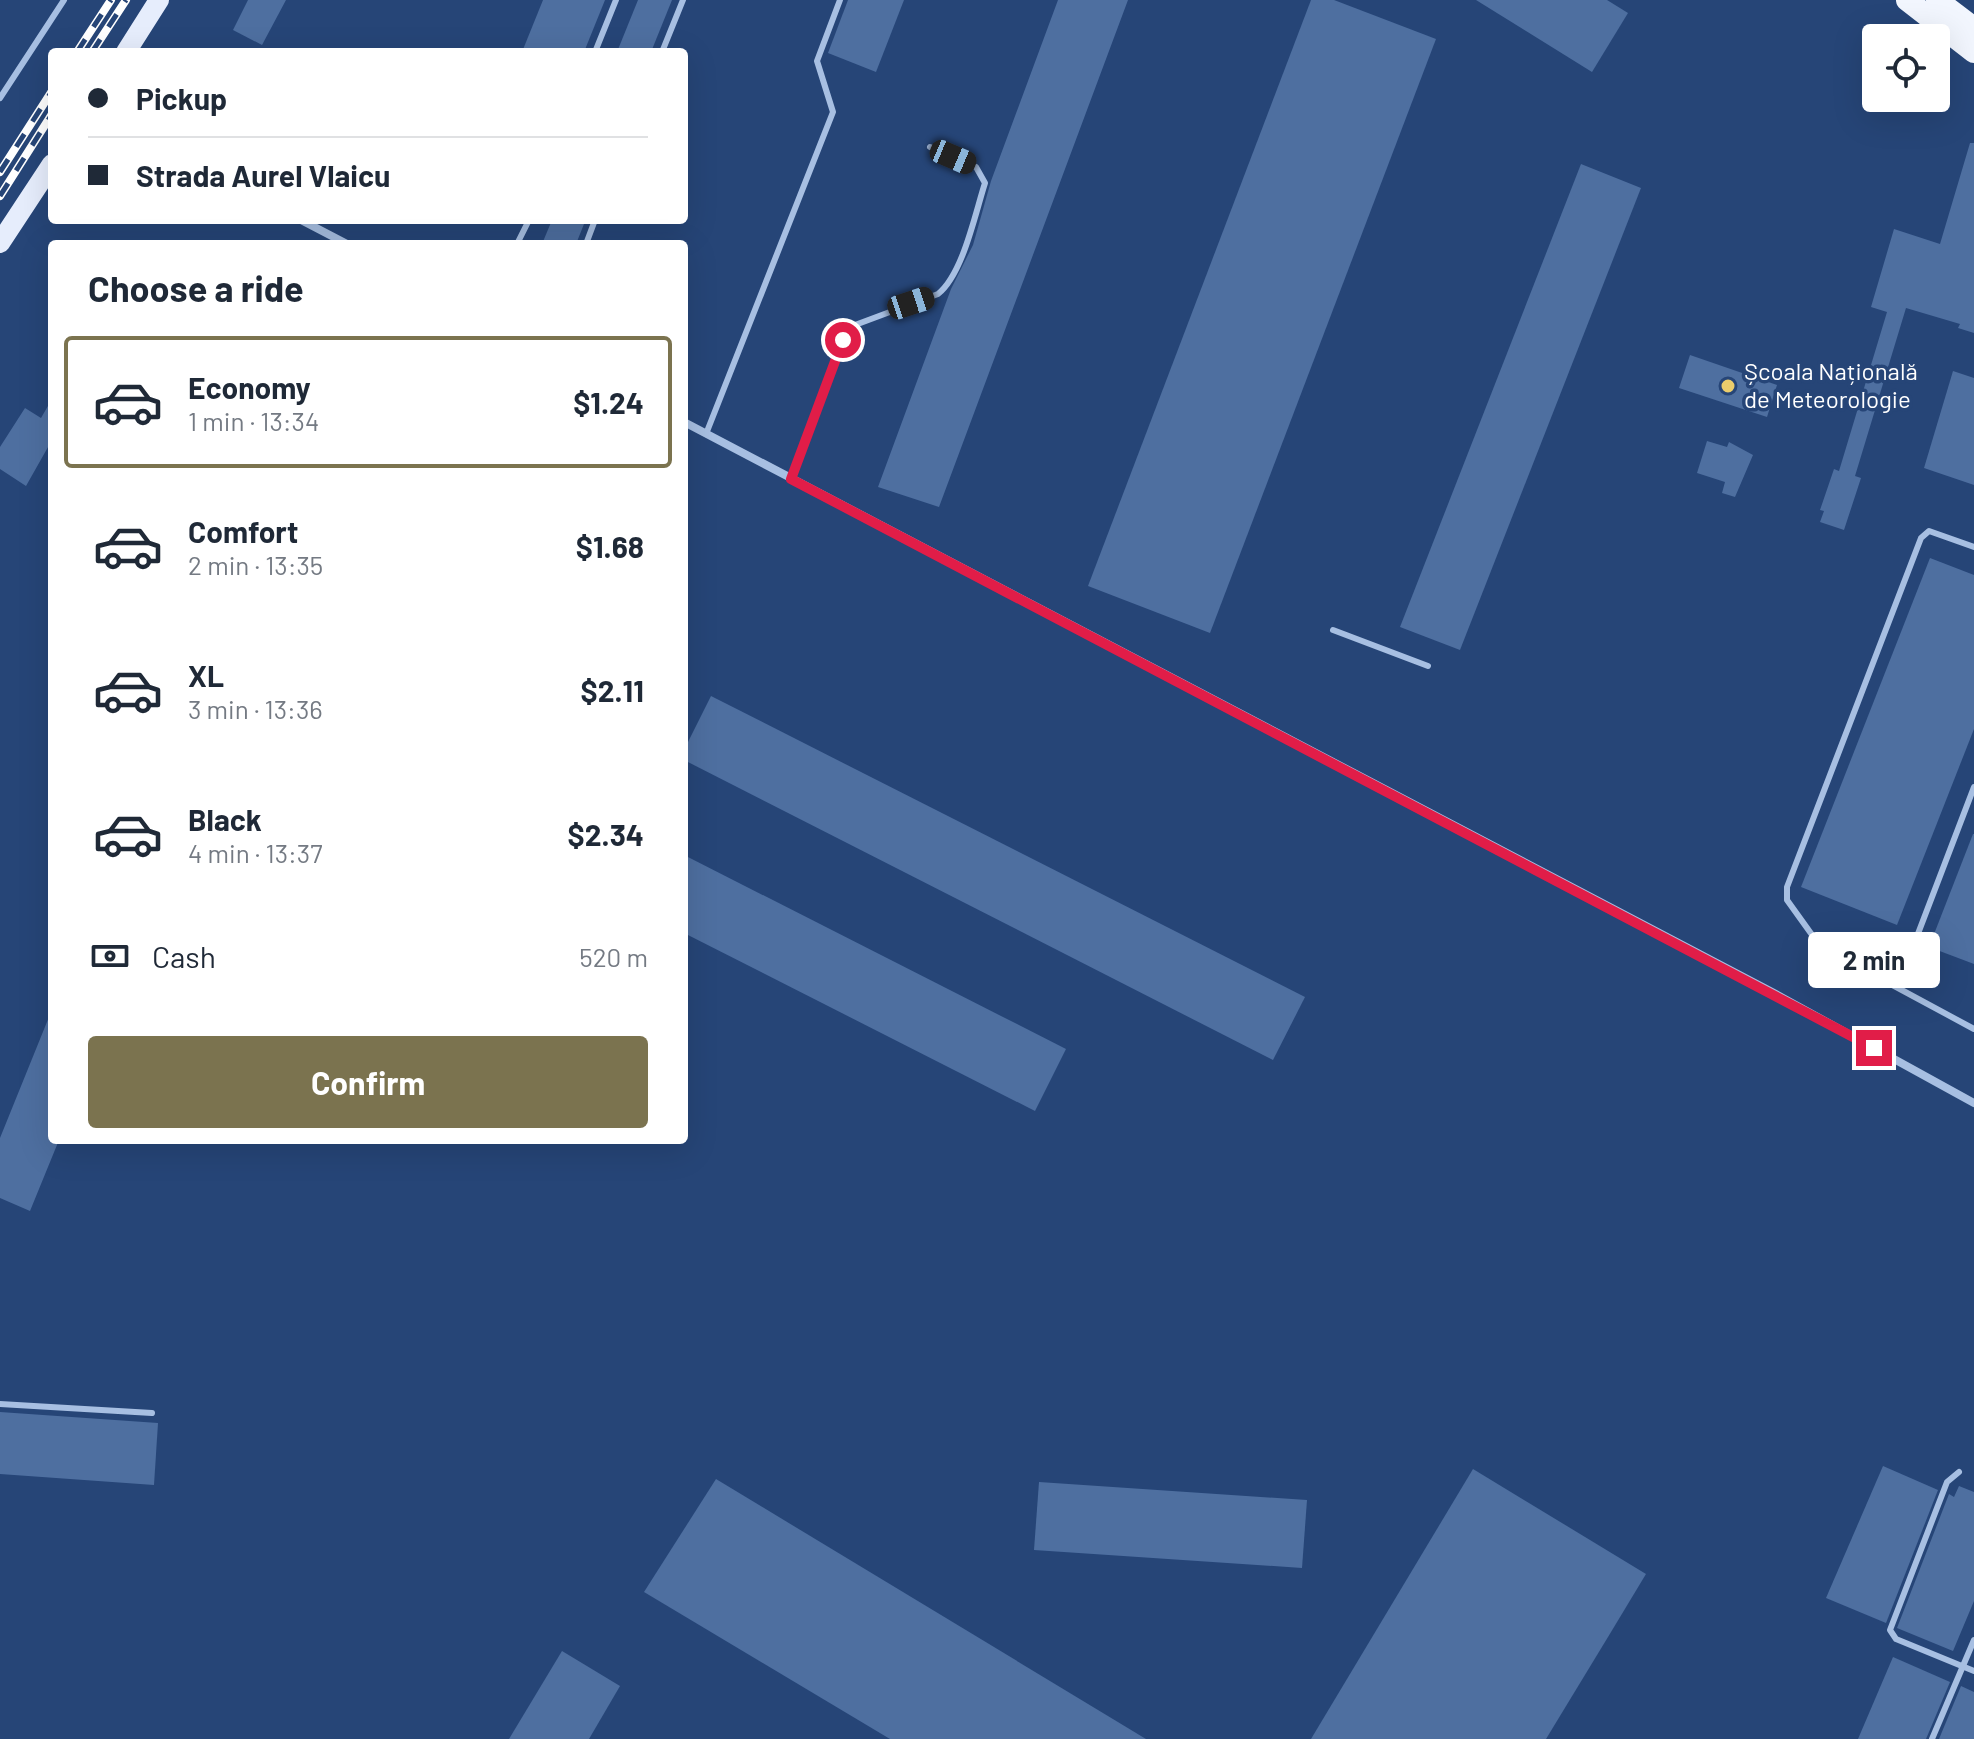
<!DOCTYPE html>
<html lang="en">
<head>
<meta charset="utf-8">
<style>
	:root { --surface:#fff; --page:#f2f2f3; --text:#1f2937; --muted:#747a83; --line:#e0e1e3; --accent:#7b734f }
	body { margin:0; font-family:Barlow,sans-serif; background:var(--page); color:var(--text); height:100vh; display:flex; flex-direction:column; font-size:30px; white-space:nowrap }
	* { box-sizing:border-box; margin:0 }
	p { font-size:26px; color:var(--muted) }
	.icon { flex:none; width:44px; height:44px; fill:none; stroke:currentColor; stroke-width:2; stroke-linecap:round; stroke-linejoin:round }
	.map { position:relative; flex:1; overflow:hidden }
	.panel { position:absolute; left:48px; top:240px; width:640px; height:904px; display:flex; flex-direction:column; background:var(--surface); border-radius:8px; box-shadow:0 8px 32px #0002 }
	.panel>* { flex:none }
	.banner { position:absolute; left:48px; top:48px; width:640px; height:176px; border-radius:8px; box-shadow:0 8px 32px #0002; display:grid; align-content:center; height:176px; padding:0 40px; background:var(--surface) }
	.controls { position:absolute; left:1862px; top:24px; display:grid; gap:16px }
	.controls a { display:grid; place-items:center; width:88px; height:88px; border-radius:8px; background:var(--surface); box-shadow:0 8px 32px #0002; font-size:40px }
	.end { position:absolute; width:36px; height:36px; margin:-18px; border:10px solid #e11d48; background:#fff; box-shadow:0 0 0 4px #fff }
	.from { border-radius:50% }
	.bubble { position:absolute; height:56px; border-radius:8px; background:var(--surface); box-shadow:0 8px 32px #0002; font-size:26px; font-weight:700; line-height:56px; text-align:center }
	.car { position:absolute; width:24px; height:48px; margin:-24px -12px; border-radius:10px; box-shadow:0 0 6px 2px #0007; background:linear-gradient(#222 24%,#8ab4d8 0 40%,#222 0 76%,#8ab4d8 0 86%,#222 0) }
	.banner b { display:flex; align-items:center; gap:28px; height:76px; font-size:30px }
	.banner b+b { border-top:2px solid var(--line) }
	.banner i { width:20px; height:20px; background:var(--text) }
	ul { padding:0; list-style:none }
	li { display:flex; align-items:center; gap:24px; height:132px; margin:0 16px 12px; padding:0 24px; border:4px solid transparent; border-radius:8px }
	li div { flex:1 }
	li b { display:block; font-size:30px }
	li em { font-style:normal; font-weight:700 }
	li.on { border-color:var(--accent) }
	li>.icon { width:72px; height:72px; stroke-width:1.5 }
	h2 { padding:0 40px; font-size:36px; line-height:96px }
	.pay { display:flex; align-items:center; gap:20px; height:88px; padding:0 40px; font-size:30px }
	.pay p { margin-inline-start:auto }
	.cta { display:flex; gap:16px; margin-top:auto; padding:16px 40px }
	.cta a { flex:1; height:92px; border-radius:8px; background:var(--accent); color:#fff; font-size:32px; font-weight:700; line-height:92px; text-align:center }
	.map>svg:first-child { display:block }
	.building { fill:#4e6fa0 }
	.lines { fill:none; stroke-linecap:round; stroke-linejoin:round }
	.service { stroke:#a7bfe2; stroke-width:6 }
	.minor { stroke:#a7bfe2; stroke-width:8 }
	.primary { stroke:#e6edfc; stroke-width:20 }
	.trunk { stroke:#f2f6fe; stroke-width:22 }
	.rail-casing { stroke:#fff; stroke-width:8 }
	.rail { stroke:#264577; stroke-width:5; stroke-dasharray:15; stroke-linecap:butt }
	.route { stroke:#e11d48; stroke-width:10 }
	.poi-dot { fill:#ebcd6c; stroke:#264577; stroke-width:3 }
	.labels { text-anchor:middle; stroke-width:7; stroke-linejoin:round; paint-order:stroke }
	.poi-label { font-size:24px; fill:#fff; stroke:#264577; text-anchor:start }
</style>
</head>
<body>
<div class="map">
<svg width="1974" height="1739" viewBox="0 0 1974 1739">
	<rect width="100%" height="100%" fill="#264577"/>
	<g class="building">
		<polygon points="248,0 286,0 262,45 233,30"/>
		<polygon points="543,0 605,0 584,52 522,52"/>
		<polygon points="638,0 672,0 651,52 617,52"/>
		<polygon points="848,0 904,0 876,72 828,53"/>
		<polygon points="1058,0 1128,0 939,507 878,487 951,289 973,245 991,181"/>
		<polygon points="1311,0 1334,0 1436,39 1210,633 1088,586"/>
		<polygon points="1476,0 1607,0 1628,13 1592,72"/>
		<polygon points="1970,143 1974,143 1974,333 1958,328 1960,324 1906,308 1855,476 1861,478 1844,530 1820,522 1824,511 1820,510 1834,469 1839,471 1887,312 1871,307 1894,229 1940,244"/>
		<polygon points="1581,164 1641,188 1460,650 1400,627"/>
		<polygon points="552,220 584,224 576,244 542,244"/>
		<polygon points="1690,355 1777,385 1767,417 1679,388"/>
		<polygon points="1953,371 1974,378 1974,485 1924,468"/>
		<polygon points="52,399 52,440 26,486 0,469 0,447 25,408 41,418"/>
		<polygon points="1707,441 1727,447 1729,442 1753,455 1735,497 1722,493 1725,482 1697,473"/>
		<polygon points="1930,558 1974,575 1974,729 1897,925 1801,887"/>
		<polygon points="711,696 1305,997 1273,1060 684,760 684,750"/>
		<polygon points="1973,834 1974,834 1974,964 1929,947"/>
		<polygon points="684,855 1066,1049 1035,1111 684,933"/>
		<polygon points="51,1012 52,1140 59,1140 30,1211 0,1198 0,1138"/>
		<polygon points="0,1412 158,1423 154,1485 0,1474"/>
		<polygon points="1883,1466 1938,1490 1886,1623 1826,1598"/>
		<polygon points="1473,1469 1646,1574 1608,1637 1546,1739 1311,1739"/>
		<polygon points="716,1479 1146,1739 890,1739 644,1592"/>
		<polygon points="1039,1482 1307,1500 1302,1568 1034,1550"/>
		<polygon points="1959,1486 1974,1492 1974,1601 1953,1651 1897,1628 1949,1494 1954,1497"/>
		<polygon points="562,1651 620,1686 589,1739 509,1739"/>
		<polygon points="1893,1657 1950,1682 1926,1739 1858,1739"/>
		<polygon points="1961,1686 1974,1692 1974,1739 1939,1739"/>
	</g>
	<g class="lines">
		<g class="service">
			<polyline points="595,52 616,0"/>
			<polyline points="662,52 683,0"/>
			<polyline points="0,98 64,0"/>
			<polyline points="517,244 529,220"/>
			<polyline points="586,244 595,220"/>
			<polyline points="706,434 833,112 817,61 840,0"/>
			<path d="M791,479L843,340L855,325L938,294C963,274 975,214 985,183L976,167L930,147"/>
			<polyline points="1974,547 1929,531 1921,538 1787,887 1787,900 1820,946 1974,1029"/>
			<polyline points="1333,630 1428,666"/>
			<polyline points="1898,986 1974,787"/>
			<polyline points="0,1404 152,1413"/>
			<polyline points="1959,1472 1947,1482 1890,1630 1896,1639 1974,1671"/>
			<polyline points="1932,1739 1974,1640"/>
		</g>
		<g class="minor">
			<polyline points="301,220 347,244"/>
			<polyline points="684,422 1774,993 1974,1103"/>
		</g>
		<g class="primary">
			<polyline points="126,52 159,0"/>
			<polyline points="0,243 52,164"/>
		</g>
		<g class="trunk">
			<polyline points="1907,0 1974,52"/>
			<polyline points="1937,0 1974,28"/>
		</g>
		<defs>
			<g id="rail">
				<polyline points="77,52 111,0"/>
				<polyline points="92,52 126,0"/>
				<polyline points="0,172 52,91"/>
				<polyline points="0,196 52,114"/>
			</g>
		</defs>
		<use href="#rail" class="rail-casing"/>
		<use href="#rail" class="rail"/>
	</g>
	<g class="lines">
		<polyline class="route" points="843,340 791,479 1874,1048"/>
	</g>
	<circle class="poi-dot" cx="1728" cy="386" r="8"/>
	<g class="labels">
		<g class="poi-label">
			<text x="1744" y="380">Școala Națională<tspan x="1744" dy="28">de Meteorologie</tspan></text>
		</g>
	</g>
</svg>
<div class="controls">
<a><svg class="icon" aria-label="locate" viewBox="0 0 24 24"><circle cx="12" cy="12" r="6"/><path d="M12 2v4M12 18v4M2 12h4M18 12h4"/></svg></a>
</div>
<i class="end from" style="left:843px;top:340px"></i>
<i class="end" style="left:1874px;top:1048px"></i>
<div class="bubble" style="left:1808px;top:932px;width:132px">2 min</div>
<i class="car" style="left:953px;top:157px;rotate:113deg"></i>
<i class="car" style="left:911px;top:303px;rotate:72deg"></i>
<div class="banner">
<b><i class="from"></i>Pickup</b>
<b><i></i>Strada Aurel Vlaicu</b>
</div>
<section class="panel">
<h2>Choose a ride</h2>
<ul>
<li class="on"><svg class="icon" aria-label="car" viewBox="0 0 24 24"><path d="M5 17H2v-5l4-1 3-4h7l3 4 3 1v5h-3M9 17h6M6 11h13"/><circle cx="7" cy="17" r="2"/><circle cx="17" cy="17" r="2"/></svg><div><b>Economy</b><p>1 min · 13:34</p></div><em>$1.24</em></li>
<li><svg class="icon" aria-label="car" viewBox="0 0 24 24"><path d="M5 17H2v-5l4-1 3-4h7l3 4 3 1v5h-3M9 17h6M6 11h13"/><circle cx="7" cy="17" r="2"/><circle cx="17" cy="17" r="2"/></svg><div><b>Comfort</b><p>2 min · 13:35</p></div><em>$1.68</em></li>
<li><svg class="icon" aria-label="car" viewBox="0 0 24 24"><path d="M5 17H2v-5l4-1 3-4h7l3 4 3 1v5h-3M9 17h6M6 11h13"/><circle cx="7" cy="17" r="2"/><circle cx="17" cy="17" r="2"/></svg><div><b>XL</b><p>3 min · 13:36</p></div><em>$2.11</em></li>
<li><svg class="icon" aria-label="car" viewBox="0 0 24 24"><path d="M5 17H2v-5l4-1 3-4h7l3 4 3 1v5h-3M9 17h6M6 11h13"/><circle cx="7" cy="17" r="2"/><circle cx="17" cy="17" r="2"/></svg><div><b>Black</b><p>4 min · 13:37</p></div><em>$2.34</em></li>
</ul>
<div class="pay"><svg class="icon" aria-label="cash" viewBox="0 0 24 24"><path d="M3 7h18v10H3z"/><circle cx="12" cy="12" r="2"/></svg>Cash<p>520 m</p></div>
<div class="cta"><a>Confirm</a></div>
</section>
</div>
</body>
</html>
